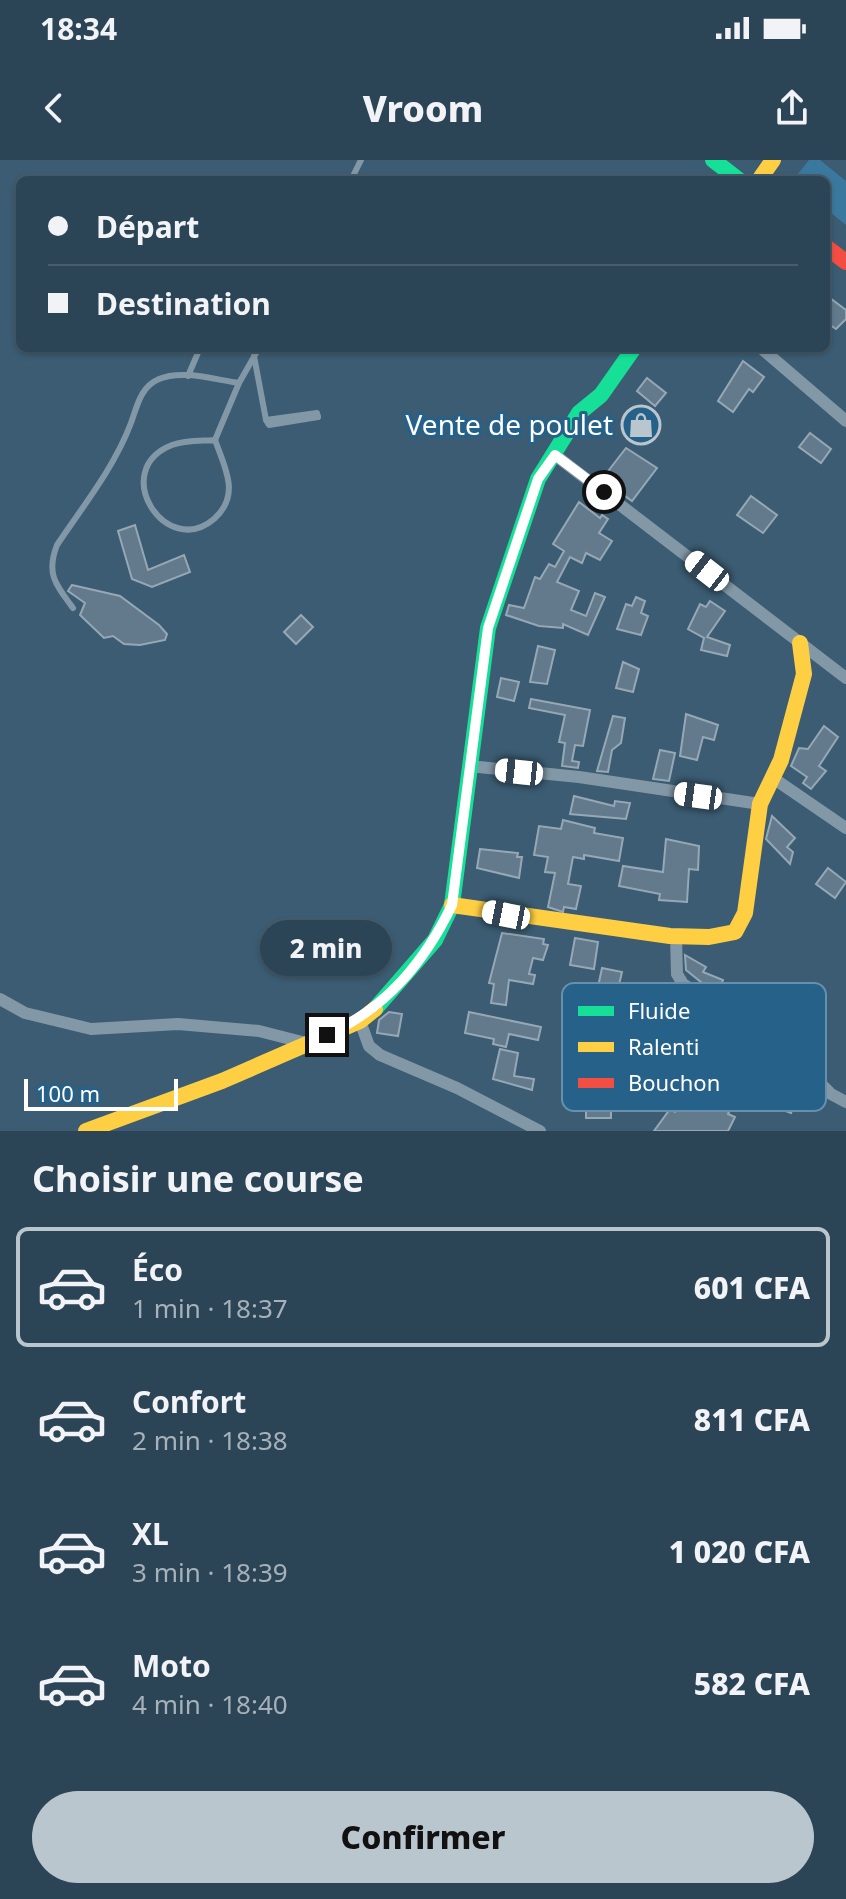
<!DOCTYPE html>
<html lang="fr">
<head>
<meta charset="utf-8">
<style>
	:root { --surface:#2c4556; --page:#344c5c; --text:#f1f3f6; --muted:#a6b1b9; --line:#485d6c; --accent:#bac6ce }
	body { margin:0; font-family:"Noto Sans",sans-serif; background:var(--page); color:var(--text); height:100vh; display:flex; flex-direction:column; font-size:30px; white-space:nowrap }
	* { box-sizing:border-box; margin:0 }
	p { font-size:26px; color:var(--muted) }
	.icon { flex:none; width:44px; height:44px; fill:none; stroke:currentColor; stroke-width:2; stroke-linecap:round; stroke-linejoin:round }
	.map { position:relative; height:971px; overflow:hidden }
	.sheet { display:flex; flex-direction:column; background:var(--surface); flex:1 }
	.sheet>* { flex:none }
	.banner { position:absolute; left:16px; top:16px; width:814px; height:176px; border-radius:12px; box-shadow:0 2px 6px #0004,0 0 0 2px var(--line); display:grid; align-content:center; height:176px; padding:0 32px; background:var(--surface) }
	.scale { position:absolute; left:24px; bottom:20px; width:154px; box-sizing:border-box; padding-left:8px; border:4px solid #fff; border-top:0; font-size:22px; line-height:28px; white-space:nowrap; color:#fff; -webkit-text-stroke:6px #256188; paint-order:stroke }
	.end { position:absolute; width:36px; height:36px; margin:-18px; border:10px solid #fff; background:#111; box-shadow:0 0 0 4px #111 }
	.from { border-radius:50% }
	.bubble { position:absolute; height:56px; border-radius:28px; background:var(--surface); box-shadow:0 2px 6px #0004,0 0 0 2px var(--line); font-size:26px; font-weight:800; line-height:56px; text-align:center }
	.car { position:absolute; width:24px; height:48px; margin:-24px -12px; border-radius:10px; box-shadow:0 0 6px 2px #0007; background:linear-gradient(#fff 24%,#345 0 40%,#fff 0 76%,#345 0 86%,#fff 0) }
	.banner b { display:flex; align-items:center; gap:28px; height:76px; font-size:30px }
	.banner b+b { border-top:2px solid var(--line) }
	.banner i { width:20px; height:20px; background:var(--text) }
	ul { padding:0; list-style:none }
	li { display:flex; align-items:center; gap:24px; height:120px; margin:0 16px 12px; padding:0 16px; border:4px solid transparent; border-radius:12px }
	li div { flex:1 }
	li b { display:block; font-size:30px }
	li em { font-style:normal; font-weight:800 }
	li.active { border-color:var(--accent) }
	li>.icon { width:72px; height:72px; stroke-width:1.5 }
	h2 { padding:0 32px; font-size:36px; line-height:96px }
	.cta { display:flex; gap:16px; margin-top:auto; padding:16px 32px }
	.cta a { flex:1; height:92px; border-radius:48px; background:var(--accent); color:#111; font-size:32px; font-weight:800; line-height:92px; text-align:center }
	.status { display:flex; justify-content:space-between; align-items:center; height:56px; padding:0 40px; background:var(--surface); direction:ltr }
	.status svg { height:22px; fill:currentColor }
	header { display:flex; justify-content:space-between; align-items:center; height:104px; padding:0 32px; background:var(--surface); font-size:36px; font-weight:800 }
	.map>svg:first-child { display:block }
	.green { fill:#3a789d }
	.building { fill:#627a8b; stroke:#96a8b5; stroke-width:2 }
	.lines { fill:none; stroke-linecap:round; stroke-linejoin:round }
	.lane { stroke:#8298a7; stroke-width:6 }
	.street { stroke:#8298a7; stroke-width:12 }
	.fast { stroke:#16e098; stroke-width:16 }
	.slow { stroke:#ffcf43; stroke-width:16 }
	.jam { stroke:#f24e42; stroke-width:16 }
	.route { stroke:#fff; stroke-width:10 }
	.labels { text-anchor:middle; stroke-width:6; stroke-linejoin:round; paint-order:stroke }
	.poi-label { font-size:28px; fill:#fff; stroke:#256188; text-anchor:end }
	.key { fill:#256188; stroke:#6690ac; stroke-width:2 }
	.key-label { font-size:22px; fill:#fff }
</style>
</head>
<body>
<div class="status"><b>18:34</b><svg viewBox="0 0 49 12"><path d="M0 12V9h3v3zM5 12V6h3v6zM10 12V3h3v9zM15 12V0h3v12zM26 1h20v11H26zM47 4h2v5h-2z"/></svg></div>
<header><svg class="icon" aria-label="back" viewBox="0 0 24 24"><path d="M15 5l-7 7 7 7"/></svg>Vroom<svg class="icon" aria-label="share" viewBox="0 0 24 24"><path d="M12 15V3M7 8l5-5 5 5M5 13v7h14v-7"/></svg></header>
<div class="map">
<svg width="846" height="971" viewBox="0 0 846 971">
	<rect width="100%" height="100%" fill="#3b5c72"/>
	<polygon class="green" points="809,0 820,0 846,21 846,65 826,49 826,20 793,20"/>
	<g class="building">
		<polygon points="830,138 846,150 846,159 836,169 826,162 826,143"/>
		<polygon points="743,201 764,217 753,232 749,229 733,252 718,241"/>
		<polygon points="647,218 666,233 655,246 637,231"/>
		<polygon points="810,273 831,289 821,303 799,287"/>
		<polygon points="626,288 657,308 632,341 602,319"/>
		<polygon points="751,336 777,355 763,373 737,355"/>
		<polygon points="579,342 600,358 602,355 608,359 599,373 612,381 600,400 586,393 582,403 570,397 557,422 579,431 571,450 586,456 595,433 605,437 588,475 563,464 563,468 539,466 506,455 509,445 524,448 535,417 540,419 549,404 555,407 564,391 553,384"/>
		<polygon points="135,365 148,410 184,395 190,412 152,427 132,419 118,371"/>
		<polygon points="72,425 120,436 159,465 167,474 165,480 140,485 124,484 113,476 104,478 80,455 85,443 68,431"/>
		<polygon points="636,437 645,441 641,453 648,456 641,475 617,469 626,444 632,446"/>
		<polygon points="710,441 725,451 707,477 730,485 727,496 701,490 704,478 688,469 700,444 706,447"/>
		<polygon points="301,455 313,467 296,484 284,472"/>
		<polygon points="538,486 555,490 547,524 530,522"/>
		<polygon points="623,502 639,509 633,532 616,528"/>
		<polygon points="501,518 519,522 514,541 497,537"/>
		<polygon points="531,539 590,550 583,586 575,585 572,601 579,602 578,608 562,606 565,583 559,582 565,555 529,548"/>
		<polygon points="686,554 718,565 714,580 703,577 697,600 680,596"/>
		<polygon points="613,556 625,558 621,583 612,590 608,612 597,611"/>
		<polygon points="824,566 838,577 819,606 826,611 811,629 803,623 807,617 791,606 799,588 808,589"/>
		<polygon points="660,590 675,593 669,621 653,619"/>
		<polygon points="574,636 614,646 615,641 630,643 626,659 570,654"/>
		<polygon points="772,656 795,678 787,687 793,692 790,704 766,679"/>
		<polygon points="563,660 595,668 594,673 623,678 619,701 584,695 584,699 573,697 568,724 581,726 576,749 564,747 563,752 548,747 555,713 545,712 548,697 534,695 539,666 561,669"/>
		<polygon points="666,679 699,686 698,710 689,709 687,742 659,740 660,734 619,726 623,706 663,712"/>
		<polygon points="480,689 518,693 517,697 522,697 519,718 477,708"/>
		<polygon points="828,708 846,722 835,738 816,724"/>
		<polygon points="502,773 544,779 543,784 548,785 543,800 533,798 529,814 535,815 533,824 509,820 506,845 491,843 494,824 489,823"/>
		<polygon points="575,778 598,782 594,809 570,805"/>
		<polygon points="685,795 706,807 703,812 723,820 717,835 686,810"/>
		<polygon points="602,808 622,812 618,829 631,831 629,871 637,872 636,920 626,918 629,906 620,905 622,890 608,890 609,867 592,864 594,855 601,856 602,827 598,827"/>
		<polygon points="389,852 402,854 398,876 377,873 379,860"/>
		<polygon points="469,852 541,867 538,880 509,874 506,887 493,884 494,879 465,873"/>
		<polygon points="500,889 518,893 514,916 534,919 532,930 493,919"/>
		<polygon points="762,899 784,910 788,904 803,919 795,931 799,933 791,953 769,945 775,930 753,917"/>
		<polygon points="590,904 598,905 597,940 611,940 611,958 586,958 586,951 571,948 574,929 580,930 581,921 588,921"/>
		<polygon points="704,909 711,914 703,925 722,934 725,927 728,929 730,918 743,919 728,954 735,957 728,971 654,971 670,949 675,952 681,944 684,945"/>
	</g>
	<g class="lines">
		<g class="lane">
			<polyline points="351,20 361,0"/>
			<polyline points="254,196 266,260 317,253 318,257"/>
			<polyline points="188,216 200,188"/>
			<polyline points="266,260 269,265 318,257"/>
			<path d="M215,280C225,308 241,335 214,359C166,400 108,310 172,285C185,280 201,281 215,280Z"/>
			<polyline points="215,280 239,223 259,188"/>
			<path d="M73,448C55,424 46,413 57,385C83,346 114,308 131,263C137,247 140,227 159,219C182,209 216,220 239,223"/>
		</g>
		<g class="street">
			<polyline points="761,188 846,261"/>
			<polyline points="555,295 846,518"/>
			<polyline points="469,606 579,617 760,644"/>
			<polyline points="773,618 846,668"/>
			<polyline points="676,777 677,814 683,824 785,888 831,934 846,942"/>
			<polyline points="0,839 25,853 91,869 178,864 259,871 310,884"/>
			<polyline points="360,861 369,886 380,895 457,928 540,971"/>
		</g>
		<g class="fast">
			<polyline points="713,0 739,20"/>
			<polyline points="375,849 435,780 452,745 488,468 538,319 579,253 601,235 634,188"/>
		</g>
		<g class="slow">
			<polyline points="759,20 773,0"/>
			<polyline points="452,745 670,776 709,777 735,772 745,753 760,644 781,600 804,514 800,483"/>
			<polyline points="86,971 222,921 360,861 375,849"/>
		</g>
		<polyline class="jam" points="826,87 846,102"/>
	</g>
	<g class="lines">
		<path class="route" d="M327,875C386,848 424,803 452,745L488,468L538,319L555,295L604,332"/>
	</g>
	<defs>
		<symbol id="shop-ring" viewBox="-11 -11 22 22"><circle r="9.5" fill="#256188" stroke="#bac6ce" stroke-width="1.5"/><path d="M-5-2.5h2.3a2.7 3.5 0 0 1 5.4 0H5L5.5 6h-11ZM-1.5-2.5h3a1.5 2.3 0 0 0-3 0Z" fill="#bac6ce"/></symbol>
	</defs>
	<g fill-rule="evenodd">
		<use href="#shop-ring" x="619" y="243" width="44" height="44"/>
	</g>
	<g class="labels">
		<g class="poi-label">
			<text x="613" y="275">Vente de poulet</text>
		</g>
	</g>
	<rect x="562" y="823" width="264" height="128" rx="12" class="key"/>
	<rect x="578" y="846" width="36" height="10" fill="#16e098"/>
	<rect x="578" y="882" width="36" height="10" fill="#ffcf43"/>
	<rect x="578" y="918" width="36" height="10" fill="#f24e42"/>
	<g class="key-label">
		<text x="628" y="859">Fluide</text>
		<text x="628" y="895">Ralenti</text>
		<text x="628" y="931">Bouchon</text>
	</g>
</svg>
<div class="scale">100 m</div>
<i class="end from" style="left:604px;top:332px"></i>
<i class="end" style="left:327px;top:875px"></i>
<div class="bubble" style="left:260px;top:760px;width:132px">2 min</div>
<i class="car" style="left:707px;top:411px;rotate:308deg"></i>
<i class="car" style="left:519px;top:612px;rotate:276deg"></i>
<i class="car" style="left:698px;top:636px;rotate:278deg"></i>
<i class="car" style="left:506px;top:755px;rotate:281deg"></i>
<div class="banner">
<b><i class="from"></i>Départ</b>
<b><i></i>Destination</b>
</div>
</div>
<section class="sheet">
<h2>Choisir une course</h2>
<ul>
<li class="active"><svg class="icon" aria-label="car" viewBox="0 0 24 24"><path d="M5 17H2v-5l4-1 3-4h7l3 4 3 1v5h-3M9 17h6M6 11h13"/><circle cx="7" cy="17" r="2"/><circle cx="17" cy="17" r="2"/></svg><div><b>Éco</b><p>1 min · 18:37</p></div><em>601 CFA</em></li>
<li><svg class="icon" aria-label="car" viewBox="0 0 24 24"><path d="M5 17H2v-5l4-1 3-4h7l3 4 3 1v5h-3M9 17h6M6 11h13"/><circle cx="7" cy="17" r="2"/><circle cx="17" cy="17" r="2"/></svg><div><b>Confort</b><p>2 min · 18:38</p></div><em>811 CFA</em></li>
<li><svg class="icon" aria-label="car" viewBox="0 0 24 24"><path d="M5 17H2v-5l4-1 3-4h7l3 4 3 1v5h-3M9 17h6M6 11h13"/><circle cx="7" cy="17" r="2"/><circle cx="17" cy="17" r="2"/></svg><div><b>XL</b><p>3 min · 18:39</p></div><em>1 020 CFA</em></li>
<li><svg class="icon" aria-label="car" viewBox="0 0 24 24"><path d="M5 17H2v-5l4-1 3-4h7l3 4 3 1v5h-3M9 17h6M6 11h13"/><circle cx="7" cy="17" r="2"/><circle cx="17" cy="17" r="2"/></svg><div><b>Moto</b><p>4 min · 18:40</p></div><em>582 CFA</em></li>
</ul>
<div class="cta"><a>Confirmer</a></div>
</section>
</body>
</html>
